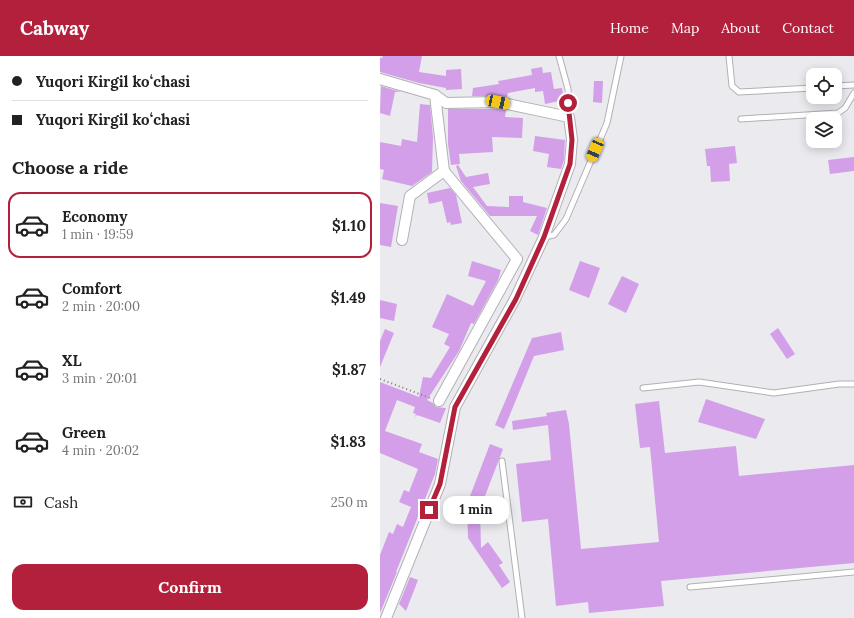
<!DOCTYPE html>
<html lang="en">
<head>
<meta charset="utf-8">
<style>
	:root { --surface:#fff; --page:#f6f6f6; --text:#222; --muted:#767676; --line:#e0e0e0; --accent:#b3203c }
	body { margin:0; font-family:Lora,serif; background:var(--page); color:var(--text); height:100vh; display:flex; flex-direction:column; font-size:15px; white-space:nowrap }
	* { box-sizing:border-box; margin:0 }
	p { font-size:13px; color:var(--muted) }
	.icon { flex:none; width:22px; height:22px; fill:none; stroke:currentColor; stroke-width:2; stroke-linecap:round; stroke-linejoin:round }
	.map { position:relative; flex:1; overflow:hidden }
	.sheet { display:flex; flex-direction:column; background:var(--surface); width:380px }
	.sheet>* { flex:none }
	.hud { display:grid; align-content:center; height:88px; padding:0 12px; background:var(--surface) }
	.tools { position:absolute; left:426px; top:12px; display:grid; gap:8px }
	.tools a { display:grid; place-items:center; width:36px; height:36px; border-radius:8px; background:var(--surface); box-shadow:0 2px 10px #0003; font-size:20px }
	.end { position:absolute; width:18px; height:18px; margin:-9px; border:5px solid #b3203c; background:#fff; box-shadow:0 0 0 2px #fff }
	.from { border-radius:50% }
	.bubble { position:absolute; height:28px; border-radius:12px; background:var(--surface); box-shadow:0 2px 10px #0003; font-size:13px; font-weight:700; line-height:28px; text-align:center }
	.car { position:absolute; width:12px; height:24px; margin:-12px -6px; border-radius:5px; box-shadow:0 0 3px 1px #0007; background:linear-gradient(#f5c518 24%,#345 0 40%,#f5c518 0 76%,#345 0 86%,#f5c518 0) }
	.hud b { display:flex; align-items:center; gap:14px; height:38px; font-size:15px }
	.hud b+b { border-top:1px solid var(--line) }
	.hud i { width:10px; height:10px; background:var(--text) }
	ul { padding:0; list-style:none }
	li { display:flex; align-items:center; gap:12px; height:66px; margin:0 8px 6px; padding:0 4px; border:2px solid transparent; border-radius:12px }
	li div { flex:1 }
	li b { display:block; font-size:15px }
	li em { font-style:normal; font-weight:700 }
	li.active { border-color:var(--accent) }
	li>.icon { width:36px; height:36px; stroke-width:1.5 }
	h2 { padding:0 12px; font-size:18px; line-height:48px }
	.pay { display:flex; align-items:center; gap:10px; height:44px; padding:0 12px; font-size:15px }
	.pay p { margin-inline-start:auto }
	.primary-button { display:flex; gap:8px; margin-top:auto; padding:8px 12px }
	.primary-button a { flex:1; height:46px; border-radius:12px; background:var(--accent); color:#fff; font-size:16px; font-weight:700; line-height:46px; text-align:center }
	header { display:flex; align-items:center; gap:24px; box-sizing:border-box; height:56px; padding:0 20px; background:var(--accent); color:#fff }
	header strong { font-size:19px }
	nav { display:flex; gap:22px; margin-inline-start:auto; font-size:14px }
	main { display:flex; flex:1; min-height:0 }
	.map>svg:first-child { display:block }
	.building { fill:#d39fe9 }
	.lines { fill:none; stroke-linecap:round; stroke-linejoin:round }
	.service-casing { stroke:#b1b1b5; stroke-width:7 }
	.minor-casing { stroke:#b1b1b5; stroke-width:12 }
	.path { stroke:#7e7e81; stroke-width:2; stroke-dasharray:1 3; stroke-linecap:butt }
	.service { stroke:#fff; stroke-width:5 }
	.minor { stroke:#fff; stroke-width:10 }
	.route { stroke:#b3203c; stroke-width:5 }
</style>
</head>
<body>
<header>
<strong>Cabway</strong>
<nav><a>Home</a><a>Map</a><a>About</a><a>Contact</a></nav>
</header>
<main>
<section class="sheet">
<div class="hud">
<b><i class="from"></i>Yuqori Kirgil koʻchasi</b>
<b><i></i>Yuqori Kirgil koʻchasi</b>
</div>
<h2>Choose a ride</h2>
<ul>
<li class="active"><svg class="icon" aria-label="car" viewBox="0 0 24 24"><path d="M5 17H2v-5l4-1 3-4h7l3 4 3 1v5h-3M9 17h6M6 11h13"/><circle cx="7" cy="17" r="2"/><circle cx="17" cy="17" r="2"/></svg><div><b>Economy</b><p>1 min · 19:59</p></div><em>$1.10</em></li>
<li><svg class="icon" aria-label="car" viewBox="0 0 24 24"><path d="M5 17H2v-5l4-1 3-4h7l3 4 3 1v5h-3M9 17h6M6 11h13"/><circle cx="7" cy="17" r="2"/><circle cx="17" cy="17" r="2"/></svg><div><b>Comfort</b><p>2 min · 20:00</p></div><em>$1.49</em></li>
<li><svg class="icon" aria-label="car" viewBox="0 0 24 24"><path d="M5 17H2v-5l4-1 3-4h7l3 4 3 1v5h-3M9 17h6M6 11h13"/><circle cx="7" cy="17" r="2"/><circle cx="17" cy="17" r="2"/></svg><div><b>XL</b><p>3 min · 20:01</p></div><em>$1.87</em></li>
<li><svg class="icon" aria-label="car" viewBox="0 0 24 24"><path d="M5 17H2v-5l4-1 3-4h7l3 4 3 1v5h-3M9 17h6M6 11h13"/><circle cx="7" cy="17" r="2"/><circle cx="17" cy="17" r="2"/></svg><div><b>Green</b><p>4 min · 20:02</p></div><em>$1.83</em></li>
</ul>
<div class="pay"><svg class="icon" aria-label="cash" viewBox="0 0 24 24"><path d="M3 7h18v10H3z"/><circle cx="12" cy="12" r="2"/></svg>Cash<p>250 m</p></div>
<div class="primary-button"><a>Confirm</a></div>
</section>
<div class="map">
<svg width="474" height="562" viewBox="0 0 474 562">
	<rect width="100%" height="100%" fill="#eaeaef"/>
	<g class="building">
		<polygon points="3,0 42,0 39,16 66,20 66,14 81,13 82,33 66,34 66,32 39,27 0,16 0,2 2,2"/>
		<polygon points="162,11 163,17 171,16 174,33 182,32 184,44 165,48 163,35 155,36 155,32 128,37 127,41 118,40 92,40 93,32 119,28 118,25 152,19 151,13"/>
		<polygon points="214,25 223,25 222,47 213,46"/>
		<polygon points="1,30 21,36 15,36 10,60 0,57"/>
		<polygon points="40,48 50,49 53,81 52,116 32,130 2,123 4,114 0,113 0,86 21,90 22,83 37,86"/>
		<polygon points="68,53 117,53 126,54 125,61 143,62 142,82 112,81 113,96 79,98 80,108 71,109 68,88"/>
		<polygon points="155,80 185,84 184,104 181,113 167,111 169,98 153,95"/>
		<polygon points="355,90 357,107 349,108 350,125 331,126 330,110 327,110 325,93"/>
		<polygon points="474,101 474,115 450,118 448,104"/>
		<polygon points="78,109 86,121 108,117 110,128 93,131 107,150 129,151 129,140 143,140 143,146 167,152 158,179 150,175 157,160 110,160 81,125 76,110"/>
		<polygon points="70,132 76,139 82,167 71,169 70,166 67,167 62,145 49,148 47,137"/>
		<polygon points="0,147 18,150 11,191 0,189"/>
		<polygon points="92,205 121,214 118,224 94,268 91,267 79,295 47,344 53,347 56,351 66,352 60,367 37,359 35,361 36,358 33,357 35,351 17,344 5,375 42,388 39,396 58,403 55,418 16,516 17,516 0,557 0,499 9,476 13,478 17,468 23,471 31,451 19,446 24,434 29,436 38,413 0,397 0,326 39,341 43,321 51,322 70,291 64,288 69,278 52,271 67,238 93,250 106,225 88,220"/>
		<polygon points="200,205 220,212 209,242 189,234"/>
		<polygon points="242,220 259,228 246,257 228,248"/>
		<polygon points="0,244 17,248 14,265 0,262"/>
		<polygon points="398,272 415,298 407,303 390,278"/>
		<polygon points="5,273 14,277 0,311 0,285"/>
		<polygon points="181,276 184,294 154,300 124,373 115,369 152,282"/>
		<polygon points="326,343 385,363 376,383 318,366"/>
		<polygon points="279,345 285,397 356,390 359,420 474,409 474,507 281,525 284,550 209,557 208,546 176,550 168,463 142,466 136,408 171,404 168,369 133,374 132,365 167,360 166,357 186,354 189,368 201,493 279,486 270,391 260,392 255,348"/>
		<polygon points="110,388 123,393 100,453 101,492 108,486 123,507 119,509 130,526 122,532 88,482 87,448"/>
		<polygon points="30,521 38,524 26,555 19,548"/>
	</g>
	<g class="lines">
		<defs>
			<g id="service">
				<polyline points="179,0 188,33 189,61"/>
				<polyline points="349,0 352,30 359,36 433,32"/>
				<polyline points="455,30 474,29"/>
				<polyline points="361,63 458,57 465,52 474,37"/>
				<polyline points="164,181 174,179 186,163 227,67 241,0"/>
				<polyline points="263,332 319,326 394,337 459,328 474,328"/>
				<polyline points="122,405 142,562"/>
				<polyline points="310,531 474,516"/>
			</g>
			<g id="minor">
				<polyline points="0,23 55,39 66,47 118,46 189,61 192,83 190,108 164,181 135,243 75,351 60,428 6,562"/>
				<polyline points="55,39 64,115 137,203 59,345"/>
				<polyline points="22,184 30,140 64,115"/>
			</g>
		</defs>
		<use href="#service" class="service-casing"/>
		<use href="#minor" class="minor-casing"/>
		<polyline class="path" points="0,323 50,342"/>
		<use href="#service" class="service"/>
		<use href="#minor" class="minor"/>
	</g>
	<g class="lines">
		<polyline class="route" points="49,454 60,428 75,351 136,243 164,181 190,108 192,84 188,47"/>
	</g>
</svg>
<div class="tools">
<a><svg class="icon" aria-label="locate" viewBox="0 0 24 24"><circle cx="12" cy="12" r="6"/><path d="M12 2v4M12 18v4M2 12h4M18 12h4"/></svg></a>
<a><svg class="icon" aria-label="layers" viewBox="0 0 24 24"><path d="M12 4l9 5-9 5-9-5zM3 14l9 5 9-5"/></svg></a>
</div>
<i class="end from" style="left:188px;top:47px"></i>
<i class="end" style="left:49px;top:454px"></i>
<div class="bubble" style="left:63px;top:440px;width:66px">1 min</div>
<i class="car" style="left:118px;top:46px;rotate:102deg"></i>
<i class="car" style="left:215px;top:94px;rotate:203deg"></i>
</div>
</main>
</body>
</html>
